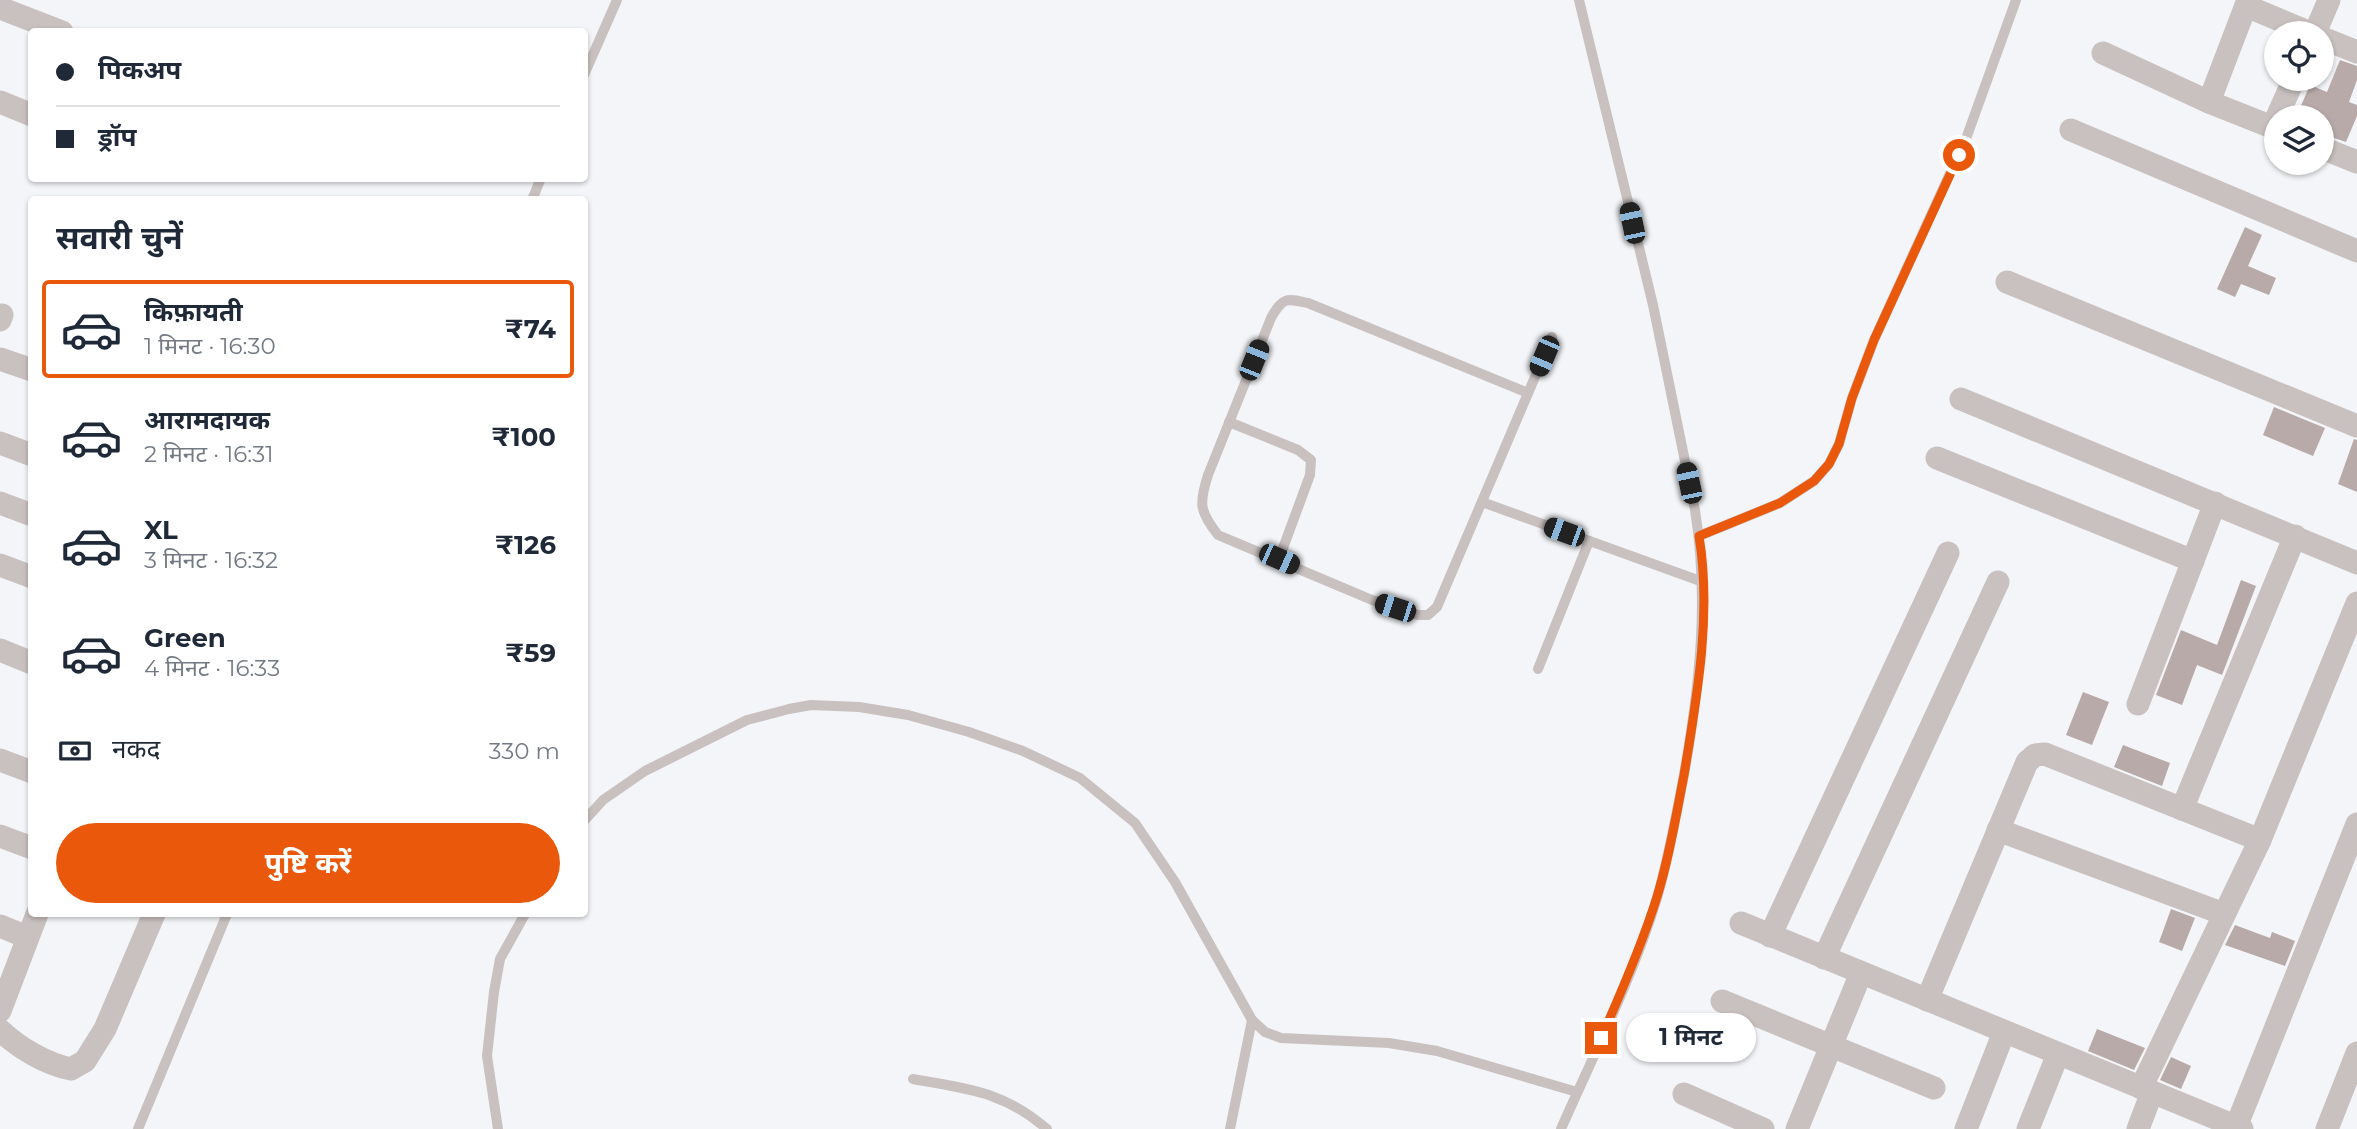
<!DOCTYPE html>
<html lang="hi">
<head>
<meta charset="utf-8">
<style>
	:root { --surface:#fff; --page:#f6f6f7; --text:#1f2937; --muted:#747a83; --line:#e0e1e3; --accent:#ea580c }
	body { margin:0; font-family:Montserrat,"Noto Sans Devanagari",sans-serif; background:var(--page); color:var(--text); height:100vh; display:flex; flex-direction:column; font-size:26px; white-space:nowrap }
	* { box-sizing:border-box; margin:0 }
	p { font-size:23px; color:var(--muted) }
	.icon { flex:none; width:38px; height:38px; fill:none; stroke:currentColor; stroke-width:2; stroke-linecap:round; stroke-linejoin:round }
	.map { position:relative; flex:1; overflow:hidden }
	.sheet { position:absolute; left:28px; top:196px; width:560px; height:721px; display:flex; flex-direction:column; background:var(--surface); border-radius:7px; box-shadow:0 2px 5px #0004 }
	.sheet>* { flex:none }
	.hud { position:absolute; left:28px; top:28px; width:560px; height:154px; border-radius:7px; box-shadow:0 2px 5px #0004; display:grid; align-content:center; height:154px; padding:0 28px; background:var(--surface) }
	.buttons { position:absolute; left:2264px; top:21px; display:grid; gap:14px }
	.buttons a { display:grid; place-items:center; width:70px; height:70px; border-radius:50%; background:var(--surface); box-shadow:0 2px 5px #0004; font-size:35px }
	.end { position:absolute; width:32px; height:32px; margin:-16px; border:9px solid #ea580c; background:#fff; box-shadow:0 0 0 4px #fff }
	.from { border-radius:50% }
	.bubble { position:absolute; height:49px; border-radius:24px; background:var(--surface); box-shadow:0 2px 5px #0004; font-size:23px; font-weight:700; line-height:49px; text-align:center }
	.car { position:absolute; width:21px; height:42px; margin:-21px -10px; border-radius:9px; box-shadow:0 0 5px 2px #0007; background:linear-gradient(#222 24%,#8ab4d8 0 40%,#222 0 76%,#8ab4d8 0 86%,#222 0) }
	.hud b { display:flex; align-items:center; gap:24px; height:66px; font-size:26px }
	.hud b+b { border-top:2px solid var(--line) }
	.hud i { width:18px; height:18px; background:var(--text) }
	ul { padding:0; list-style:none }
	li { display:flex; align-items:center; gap:21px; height:98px; margin:0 14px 10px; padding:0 14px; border:4px solid transparent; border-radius:7px }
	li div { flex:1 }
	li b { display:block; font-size:26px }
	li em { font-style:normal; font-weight:700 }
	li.selected { border-color:var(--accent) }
	li>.icon { width:63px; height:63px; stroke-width:1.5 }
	h2 { padding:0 28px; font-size:32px; line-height:84px }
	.pay { display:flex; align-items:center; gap:18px; height:77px; padding:0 28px; font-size:26px }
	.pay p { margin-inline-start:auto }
	.button { display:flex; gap:14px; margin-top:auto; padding:14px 28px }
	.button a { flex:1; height:80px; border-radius:42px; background:var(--accent); color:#fff; font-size:28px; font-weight:700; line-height:80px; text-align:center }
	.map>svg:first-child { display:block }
	.building { fill:#b8aaa9 }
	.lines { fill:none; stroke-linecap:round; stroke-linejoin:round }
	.lane { stroke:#c9c1c0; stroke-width:10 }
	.street { stroke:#c9c1c0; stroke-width:23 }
	.route { stroke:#ea580c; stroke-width:9 }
</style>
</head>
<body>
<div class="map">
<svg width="2357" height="1129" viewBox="0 0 2357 1129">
	<rect width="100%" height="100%" fill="#f4f5f8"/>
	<g class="building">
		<polygon points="2340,60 2357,66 2357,80 2349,102 2357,105 2357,116 2346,142 2322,134 2322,117 2296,117 2310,85 2327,92"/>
		<polygon points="2245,227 2262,235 2248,266 2276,278 2269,295 2241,284 2235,297 2217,289"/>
		<polygon points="2274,407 2325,428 2313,456 2263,435"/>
		<polygon points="2354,439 2357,440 2357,492 2338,484"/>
		<polygon points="2241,580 2256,586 2222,675 2197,665 2182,705 2156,695 2181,630 2217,645"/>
		<polygon points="2083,692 2109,702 2092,745 2066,735"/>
		<polygon points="2123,745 2170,763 2162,786 2114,767"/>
		<polygon points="2171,909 2195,918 2182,951 2159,942"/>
		<polygon points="2235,925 2270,938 2272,932 2295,941 2285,966 2225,945"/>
		<polygon points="2097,1029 2145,1048 2134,1070 2088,1051"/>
		<polygon points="2171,1057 2191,1066 2181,1089 2160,1080"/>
	</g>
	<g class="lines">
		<g class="lane">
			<polyline points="584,75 617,0"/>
			<polyline points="532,200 541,178"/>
			<path d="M1528,393L1308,303C1286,298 1283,297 1271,318L1208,475C1199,503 1199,511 1218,535L1372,600L1418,615H1428L1437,607L1552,337"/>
			<polyline points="1229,422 1298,450 1311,460 1310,475 1279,559"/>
			<polyline points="1482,502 1703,582"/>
			<polyline points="1699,536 1780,503 1814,481 1829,464 1839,444 1852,398 1874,340 1967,136 2016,0"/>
			<polyline points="1538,669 1589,541"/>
			<polyline points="584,821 603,800 645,771 747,720 789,709 811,705 859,707 908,715 969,732 1023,751 1080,778 1135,823 1175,882 1252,1020 1265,1032 1281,1038 1389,1043 1437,1051 1577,1092"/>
			<path d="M913,1079C968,1089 1003,1091 1047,1129"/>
			<polyline points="138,1129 227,914"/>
			<polyline points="498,1129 487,1056 494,992 500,959 525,914"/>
			<polyline points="1230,1129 1252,1020"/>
			<path d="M1561,1129C1594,1054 1633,977 1657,898C1669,856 1677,812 1685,769C1700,682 1709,598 1695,510L1653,305L1579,0"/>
		</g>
		<g class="street">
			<polyline points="2246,6 2311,33"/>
			<polyline points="0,8 62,32"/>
			<polyline points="2315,33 2329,0"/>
			<polyline points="2322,38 2357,52"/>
			<polyline points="2103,53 2209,102 2277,129"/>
			<polyline points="0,102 32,115"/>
			<polyline points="2209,102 2248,0"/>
			<polyline points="2277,117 2294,79"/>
			<polyline points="2071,130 2357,251"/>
			<polyline points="2322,148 2357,162"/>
			<polyline points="2007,282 2357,426"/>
			<polyline points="0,320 2,315"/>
			<polyline points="0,359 32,370"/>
			<polyline points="1961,399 2357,563"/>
			<polyline points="0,443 32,455"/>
			<polyline points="1937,458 2193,561"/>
			<polyline points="0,503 32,515"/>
			<polyline points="0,565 32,577"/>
			<polyline points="0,650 32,663"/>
			<polyline points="2138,704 2215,503"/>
			<polyline points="0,760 32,772"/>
			<polyline points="2182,809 2295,536"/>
			<polyline points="1998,830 2224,914"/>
			<polyline points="0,836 32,848"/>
			<polyline points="1741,923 2242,1129"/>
			<polyline points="0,926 27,937"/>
			<polyline points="1770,936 1948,553"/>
			<polyline points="1824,958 1998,582"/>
			<polyline points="1927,1000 2027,762 2035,755 2045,754 2260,840"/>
			<polyline points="1722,1001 1934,1088"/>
			<polyline points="0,1011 37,914"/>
			<path d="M0,1030C19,1048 46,1064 71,1069L85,1061L105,1029L154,914"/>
			<polyline points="2141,1088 2260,840 2357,603"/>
			<polyline points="1684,1094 1763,1129"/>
			<polyline points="2236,1127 2357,824"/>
			<polyline points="1797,1129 1861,973"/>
			<polyline points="1966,1129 2004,1032"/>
			<polyline points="2028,1129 2058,1054"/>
			<polyline points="2138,1129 2152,1092"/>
			<polyline points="2327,1129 2357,1053"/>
		</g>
	</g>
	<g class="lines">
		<path class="route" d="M1601,1038C1621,993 1641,947 1656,900C1669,859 1676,816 1684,775C1697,697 1712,614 1699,536L1780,503L1814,481L1829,464L1839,444L1852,398L1874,340L1959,155"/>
	</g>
</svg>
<div class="buttons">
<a><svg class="icon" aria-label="locate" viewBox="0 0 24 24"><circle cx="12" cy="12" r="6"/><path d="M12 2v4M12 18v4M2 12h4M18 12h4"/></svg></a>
<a><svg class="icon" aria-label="layers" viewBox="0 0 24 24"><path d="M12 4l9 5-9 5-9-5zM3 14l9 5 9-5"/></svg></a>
</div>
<i class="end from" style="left:1959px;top:155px"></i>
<i class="end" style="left:1601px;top:1038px"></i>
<div class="bubble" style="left:1626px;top:1013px;width:130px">1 मिनट</div>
<i class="car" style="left:1632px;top:223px;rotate:348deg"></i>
<i class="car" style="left:1544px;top:356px;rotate:203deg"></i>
<i class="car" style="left:1254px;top:360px;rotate:22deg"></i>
<i class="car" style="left:1689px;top:483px;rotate:348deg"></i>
<i class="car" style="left:1564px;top:532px;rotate:290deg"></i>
<i class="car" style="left:1279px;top:559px;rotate:114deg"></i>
<i class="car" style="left:1395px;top:608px;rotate:288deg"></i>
<div class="hud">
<b><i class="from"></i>पिकअप</b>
<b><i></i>ड्रॉप</b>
</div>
<section class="sheet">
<h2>सवारी चुनें</h2>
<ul>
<li class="selected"><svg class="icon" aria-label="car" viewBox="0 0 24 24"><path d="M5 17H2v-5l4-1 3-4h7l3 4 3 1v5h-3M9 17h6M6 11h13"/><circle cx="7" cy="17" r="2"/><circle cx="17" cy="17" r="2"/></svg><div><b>किफ़ायती</b><p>1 मिनट · 16:30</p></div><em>₹74</em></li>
<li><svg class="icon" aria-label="car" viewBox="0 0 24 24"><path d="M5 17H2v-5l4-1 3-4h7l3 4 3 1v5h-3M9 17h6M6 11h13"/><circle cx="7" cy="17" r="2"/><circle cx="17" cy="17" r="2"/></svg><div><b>आरामदायक</b><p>2 मिनट · 16:31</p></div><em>₹100</em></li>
<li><svg class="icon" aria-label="car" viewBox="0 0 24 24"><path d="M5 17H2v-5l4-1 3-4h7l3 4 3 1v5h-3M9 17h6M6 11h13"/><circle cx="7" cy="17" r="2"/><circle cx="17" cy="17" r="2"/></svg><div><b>XL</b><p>3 मिनट · 16:32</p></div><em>₹126</em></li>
<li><svg class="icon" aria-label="car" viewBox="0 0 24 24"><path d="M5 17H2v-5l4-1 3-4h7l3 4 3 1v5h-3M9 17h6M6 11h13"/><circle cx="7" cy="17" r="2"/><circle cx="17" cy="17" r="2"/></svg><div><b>Green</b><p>4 मिनट · 16:33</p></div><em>₹59</em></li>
</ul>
<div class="pay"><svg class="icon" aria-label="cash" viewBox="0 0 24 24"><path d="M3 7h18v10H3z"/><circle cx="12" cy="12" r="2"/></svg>नकद<p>330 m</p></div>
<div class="button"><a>पुष्टि करें</a></div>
</section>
</div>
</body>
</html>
